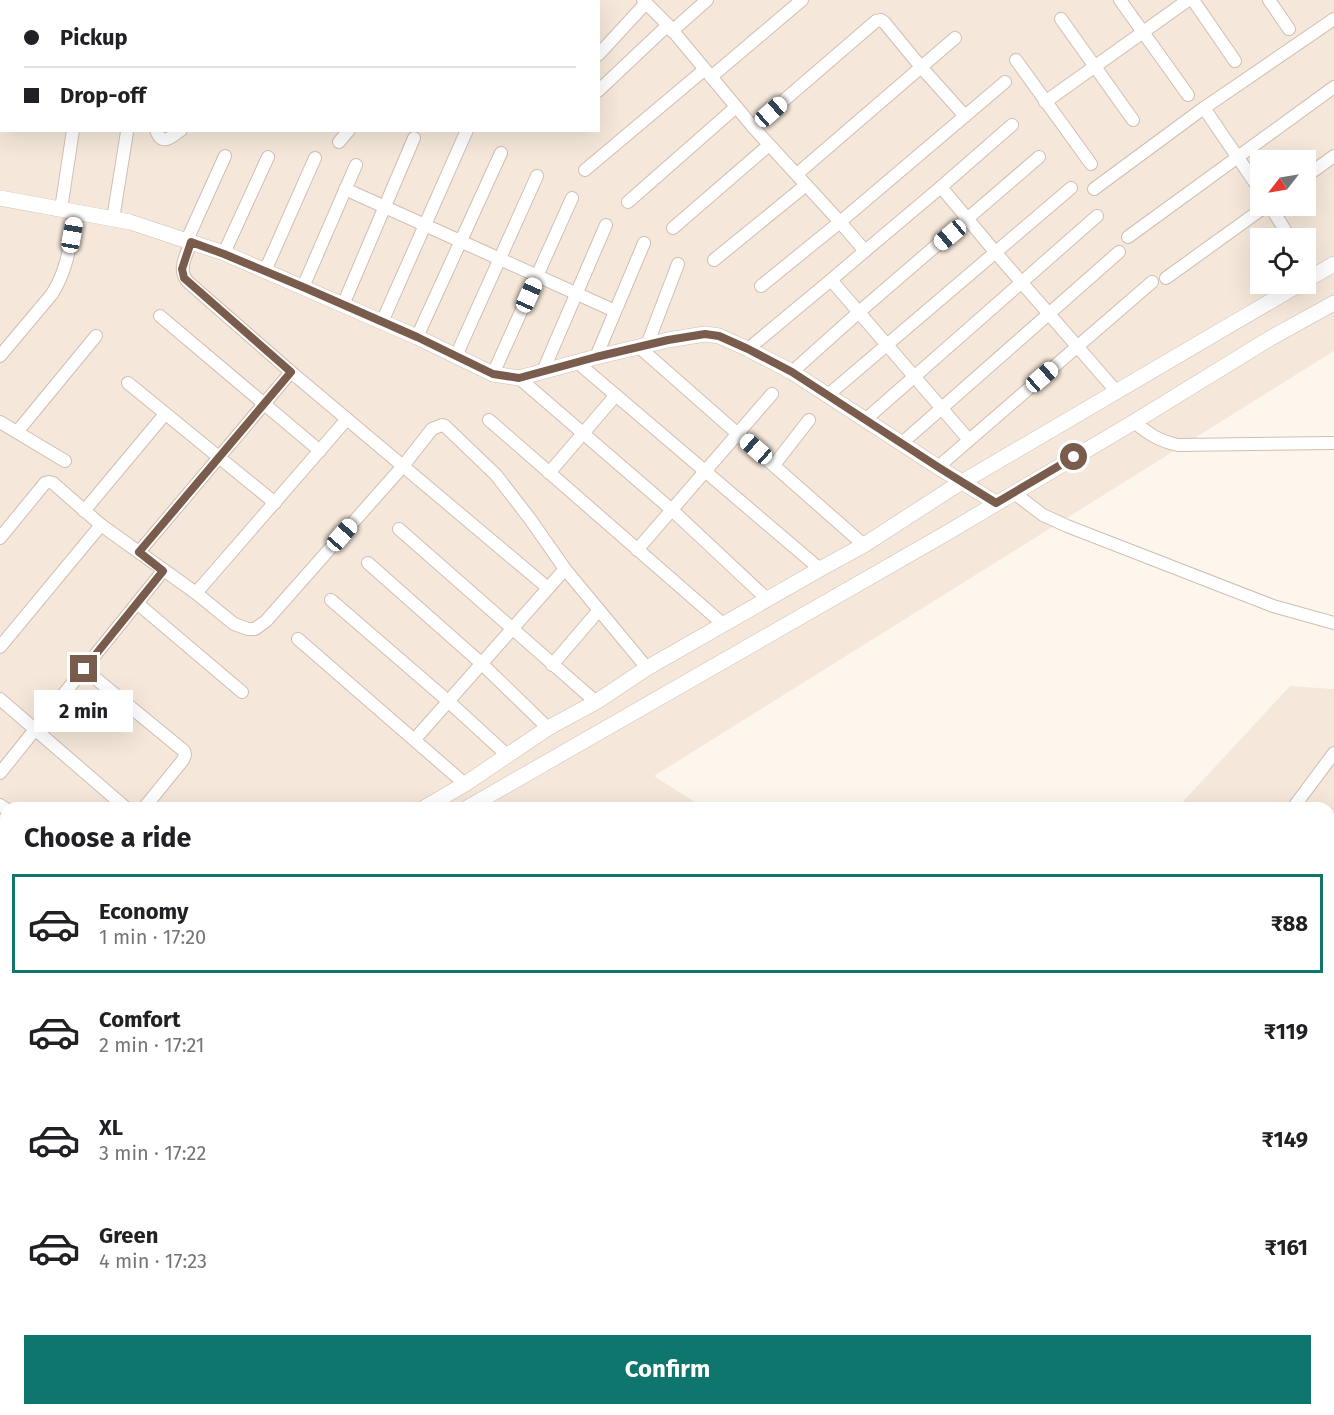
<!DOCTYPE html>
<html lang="en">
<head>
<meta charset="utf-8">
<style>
	:root { --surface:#fff; --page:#f6f6f6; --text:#202124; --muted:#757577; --line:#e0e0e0; --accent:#0f766e }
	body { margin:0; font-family:"Fira Sans",sans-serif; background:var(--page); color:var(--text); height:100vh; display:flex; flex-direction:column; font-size:22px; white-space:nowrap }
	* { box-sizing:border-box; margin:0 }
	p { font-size:20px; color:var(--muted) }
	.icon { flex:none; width:33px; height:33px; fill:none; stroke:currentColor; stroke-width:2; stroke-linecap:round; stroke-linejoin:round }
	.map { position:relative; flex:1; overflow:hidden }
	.drawer { position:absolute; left:0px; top:802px; width:1335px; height:614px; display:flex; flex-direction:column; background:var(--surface); border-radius:18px 18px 0 0; box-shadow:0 6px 24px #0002 }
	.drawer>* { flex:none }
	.banner { position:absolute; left:0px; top:0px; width:600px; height:132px; box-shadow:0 6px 24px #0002; display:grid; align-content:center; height:132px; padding:0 24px; background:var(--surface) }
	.needle { width:39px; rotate:239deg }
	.controls { position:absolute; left:1250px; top:150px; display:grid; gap:12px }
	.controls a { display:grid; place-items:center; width:66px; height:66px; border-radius:0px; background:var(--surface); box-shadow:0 6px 24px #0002; font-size:30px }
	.end { position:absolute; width:27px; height:27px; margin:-14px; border:8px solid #7a5c4d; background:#fff; box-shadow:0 0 0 3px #fff }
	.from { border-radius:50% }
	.bubble { position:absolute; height:42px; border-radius:0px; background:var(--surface); box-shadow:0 6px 24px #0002; font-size:20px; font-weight:700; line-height:42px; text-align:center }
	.car { position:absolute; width:18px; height:36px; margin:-18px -9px; border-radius:8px; box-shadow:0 0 4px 2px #0007; background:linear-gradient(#fff 24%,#345 0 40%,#fff 0 76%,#345 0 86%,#fff 0) }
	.banner b { display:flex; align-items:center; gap:21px; height:57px; font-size:22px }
	.banner b+b { border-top:2px solid var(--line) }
	.banner i { width:15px; height:15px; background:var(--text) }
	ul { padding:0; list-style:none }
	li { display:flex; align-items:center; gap:18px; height:99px; margin:0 12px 9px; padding:0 12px; border:3px solid transparent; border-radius:0px }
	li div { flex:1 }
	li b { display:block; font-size:22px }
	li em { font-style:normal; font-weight:700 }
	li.current { border-color:var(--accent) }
	li>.icon { width:54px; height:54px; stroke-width:1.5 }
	h2 { padding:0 24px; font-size:27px; line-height:72px }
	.action { display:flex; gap:12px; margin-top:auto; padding:12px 24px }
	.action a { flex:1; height:69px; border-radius:0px; background:var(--accent); color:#fff; font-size:24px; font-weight:700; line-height:69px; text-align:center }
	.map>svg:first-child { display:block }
	.residential { fill:#f5e8da; fill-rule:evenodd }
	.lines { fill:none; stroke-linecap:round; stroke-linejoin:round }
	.minor-casing { stroke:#d1beb0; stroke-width:14 }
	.tertiary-casing { stroke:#d1beb0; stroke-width:16 }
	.primary-casing { stroke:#dad1cd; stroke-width:21 }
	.minor { stroke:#fff; stroke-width:12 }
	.tertiary { stroke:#fff; stroke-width:15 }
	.primary { stroke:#fbd9a5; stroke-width:20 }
	.route { stroke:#7a5c4d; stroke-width:8 }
</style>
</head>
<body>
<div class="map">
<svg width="1334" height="1415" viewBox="0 0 1334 1415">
	<rect width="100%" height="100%" fill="#fdf6ec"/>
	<g class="residential">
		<path d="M0,0H1334V351L654,776L704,808H6V1410H1185L1190,1415H0ZM2,2H598V130H2ZM1260,160H1305V206H1260ZM1260,238H1305V284H1260Z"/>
		<polygon points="1290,686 1334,689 1334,1147 1329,1144 1329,808 1177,808"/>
	</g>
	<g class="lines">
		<defs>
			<g id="minor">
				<polyline points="84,0 85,2"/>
				<polyline points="279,0 281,2"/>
				<polyline points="380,0 381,2"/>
				<polyline points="496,0 498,2"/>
				<polyline points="643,0 668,25 753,127 840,222 865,251 831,280 748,349"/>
				<polyline points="1120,0 1188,95"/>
				<polyline points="1193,0 1235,61"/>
				<polyline points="1269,0 1289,29"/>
				<polyline points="458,2 459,0"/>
				<polyline points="527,2 529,0"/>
				<polyline points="588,2 589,0"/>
				<polyline points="1061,19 1133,120"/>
				<polyline points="672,31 707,0"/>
				<polyline points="598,55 646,3"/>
				<polyline points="1016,60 1091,164"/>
				<polyline points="711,77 802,0"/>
				<polyline points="598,91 668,25"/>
				<polyline points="1045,102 1188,0"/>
				<polyline points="1204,108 1260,190"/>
				<polyline points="753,127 876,21 881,20 884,22 921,67 965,116"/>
				<path d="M156,130C162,147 171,137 181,130"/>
				<polyline points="339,142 349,130"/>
				<polyline points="585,170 704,70"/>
				<polyline points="797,174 955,38"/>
				<polyline points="1305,177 1334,156"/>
				<polyline points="941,187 1012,125"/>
				<polyline points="345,189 615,311"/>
				<polyline points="1094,189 1201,110 1334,19"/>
				<polyline points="628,202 736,107"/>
				<polyline points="1270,206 1290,238"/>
				<polyline points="61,209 73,130"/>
				<polyline points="113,219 127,132"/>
				<polyline points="673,228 769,145"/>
				<polyline points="1128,237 1334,87"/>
				<polyline points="187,240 225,156"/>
				<path d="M191,242C186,256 177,270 188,282L291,372L548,588"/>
				<polyline points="865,251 941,187 996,253 1116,391"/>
				<polyline points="224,253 268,157"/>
				<polyline points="714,260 806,185"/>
				<polyline points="1305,265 1312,277"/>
				<polyline points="265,271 315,158"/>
				<polyline points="1166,278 1266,206"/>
				<polyline points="831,280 969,440"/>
				<polyline points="761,286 840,222 1005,82"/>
				<polyline points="303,287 356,165"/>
				<polyline points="343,305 414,138"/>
				<polyline points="160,316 320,451"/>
				<polyline points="382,322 467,130"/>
				<polyline points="417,337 501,153"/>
				<polyline points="647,345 678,264"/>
				<polyline points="639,347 864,545"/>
				<path d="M0,356L52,294C69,267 70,242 75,212"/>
				<polyline points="456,356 537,176"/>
				<polyline points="596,357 644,243"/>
				<polyline points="578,363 820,569"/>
				<polyline points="543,371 606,225"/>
				<polyline points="792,372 859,312 1039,157"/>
				<polyline points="493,374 572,198"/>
				<polyline points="519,378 672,510 767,599"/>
				<polyline points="128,383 275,503"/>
				<polyline points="828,395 1071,188"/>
				<polyline points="489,420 723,624"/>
				<polyline points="865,420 1097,216"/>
				<polyline points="0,422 65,461"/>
				<path d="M1134,422C1149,434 1159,441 1178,445L1334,443"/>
				<polyline points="17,432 96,336"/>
				<polyline points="902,443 1119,252"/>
				<polyline points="774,465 809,420"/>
				<polyline points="938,467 1152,282"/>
				<polyline points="549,473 616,395"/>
				<polyline points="1014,493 1043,515 1067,526 1273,606 1334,623"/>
				<polyline points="84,511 165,414"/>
				<polyline points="399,529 596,702"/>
				<polyline points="0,538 45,483 49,482 53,483 101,525 196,593 234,624 248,629 255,629 266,621 403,466 432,429 442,425 445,426 496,475 530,519 565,569 647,668"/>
				<polyline points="637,550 772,394"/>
				<polyline points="139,552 291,372"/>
				<polyline points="368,563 481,663 548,728"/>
				<polyline points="196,593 347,419"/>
				<polyline points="331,600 448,701 507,755"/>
				<polyline points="137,603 242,692"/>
				<polyline points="298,639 465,784"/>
				<polyline points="0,647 101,525"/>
				<polyline points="552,665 599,610"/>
				<polyline points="84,669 184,751 185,755 183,760 144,808"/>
				<polyline points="0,699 126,808"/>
				<polyline points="415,739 565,569"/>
				<polyline points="0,773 163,571"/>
				<polyline points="0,805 6,809"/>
				<polyline points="1293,808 1334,753"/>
				<polyline points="1329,835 1334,829"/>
				<polyline points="1329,848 1334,851"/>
				<polyline points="1329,903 1334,896"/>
				<polyline points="0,962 6,966"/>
				<polyline points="1329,979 1334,972"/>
				<polyline points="0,990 6,985"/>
				<polyline points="1329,1058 1334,1051"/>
				<polyline points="0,1106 6,1106"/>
				<polyline points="1329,1114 1334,1115"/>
				<polyline points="0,1144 6,1139"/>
				<polyline points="0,1247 6,1252"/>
				<polyline points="0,1319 6,1323"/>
				<polyline points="0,1393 6,1398"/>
				<polyline points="21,1410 27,1415"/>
				<polyline points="117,1410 123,1415"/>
				<polyline points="206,1410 212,1415"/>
				<polyline points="294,1410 301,1415"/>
				<polyline points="388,1410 395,1415"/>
				<polyline points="472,1410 478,1415"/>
				<polyline points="961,1410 978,1415"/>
				<polyline points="1118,1410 1124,1415"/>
				<polyline points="66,1415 70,1410"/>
				<polyline points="539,1415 542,1410"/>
				<polyline points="614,1415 616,1410"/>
				<polyline points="676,1415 678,1410"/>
				<polyline points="740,1415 742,1410"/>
				<polyline points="812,1415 814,1410"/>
			</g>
			<g id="tertiary">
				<polyline points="0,198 130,222 224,253 417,337 493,374 519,378 596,357 668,340 705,334 719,336 748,349 792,372 938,467 996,503"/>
				<polyline points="1305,281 1334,264"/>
				<polyline points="424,808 465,784 548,728 596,702 647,668 820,569 864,545 952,488 1300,284"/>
				<polyline points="467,808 945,534 1134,422 1269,339 1334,303"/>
				<polyline points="1329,1322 1334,1318"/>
				<polyline points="1221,1415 1227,1410"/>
			</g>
			<g id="primary">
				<polyline points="0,31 2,13"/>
				<polyline points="0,860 6,861"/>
				<polyline points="0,901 6,902"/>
				<polyline points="1018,1410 1025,1415"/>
				<polyline points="1079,1410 1085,1415"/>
			</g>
		</defs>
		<use href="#minor" class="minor-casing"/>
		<use href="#tertiary" class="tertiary-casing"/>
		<use href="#primary" class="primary-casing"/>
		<use href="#minor" class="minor"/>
		<use href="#tertiary" class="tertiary"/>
		<use href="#primary" class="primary"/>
	</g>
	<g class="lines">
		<polyline class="route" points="84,669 163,571 139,552 291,372 184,278 182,269 191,242 224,254 303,287 417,337 493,374 519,378 596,357 668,340 705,334 719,336 748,349 792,372 938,467 996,503 1074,457"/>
	</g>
</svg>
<div class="controls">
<a><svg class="needle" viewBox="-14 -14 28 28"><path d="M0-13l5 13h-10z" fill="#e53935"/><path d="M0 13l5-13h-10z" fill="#757577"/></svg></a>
<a><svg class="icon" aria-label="locate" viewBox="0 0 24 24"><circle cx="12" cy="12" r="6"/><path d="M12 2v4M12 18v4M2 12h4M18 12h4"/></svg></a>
</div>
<i class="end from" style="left:1074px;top:457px"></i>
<i class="end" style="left:84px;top:669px"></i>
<div class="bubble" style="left:34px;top:690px;width:99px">2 min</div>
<i class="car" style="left:771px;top:112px;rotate:49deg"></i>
<i class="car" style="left:72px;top:235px;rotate:10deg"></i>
<i class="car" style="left:950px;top:235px;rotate:230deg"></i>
<i class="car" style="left:529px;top:295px;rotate:24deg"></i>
<i class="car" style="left:1042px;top:377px;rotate:49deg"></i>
<i class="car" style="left:756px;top:449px;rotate:311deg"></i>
<i class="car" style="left:342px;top:535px;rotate:41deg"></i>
<div class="banner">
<b><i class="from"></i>Pickup</b>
<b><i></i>Drop-off</b>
</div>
<section class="drawer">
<h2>Choose a ride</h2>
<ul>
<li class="current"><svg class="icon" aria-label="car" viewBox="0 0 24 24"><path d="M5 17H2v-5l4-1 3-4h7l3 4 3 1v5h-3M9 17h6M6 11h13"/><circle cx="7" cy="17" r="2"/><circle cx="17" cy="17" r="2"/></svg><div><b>Economy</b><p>1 min · 17:20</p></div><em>₹88</em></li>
<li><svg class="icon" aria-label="car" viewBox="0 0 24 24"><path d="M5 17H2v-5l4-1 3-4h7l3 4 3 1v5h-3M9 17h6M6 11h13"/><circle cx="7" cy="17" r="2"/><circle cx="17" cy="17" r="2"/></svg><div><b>Comfort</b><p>2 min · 17:21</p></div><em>₹119</em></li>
<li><svg class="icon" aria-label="car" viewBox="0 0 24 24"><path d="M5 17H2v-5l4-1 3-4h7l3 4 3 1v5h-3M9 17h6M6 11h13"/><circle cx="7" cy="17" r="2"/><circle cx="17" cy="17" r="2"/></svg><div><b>XL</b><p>3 min · 17:22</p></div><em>₹149</em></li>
<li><svg class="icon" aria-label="car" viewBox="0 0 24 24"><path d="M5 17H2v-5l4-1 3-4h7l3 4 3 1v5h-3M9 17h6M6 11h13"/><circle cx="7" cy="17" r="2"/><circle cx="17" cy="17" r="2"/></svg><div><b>Green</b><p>4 min · 17:23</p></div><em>₹161</em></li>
</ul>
<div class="action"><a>Confirm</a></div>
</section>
</div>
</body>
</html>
